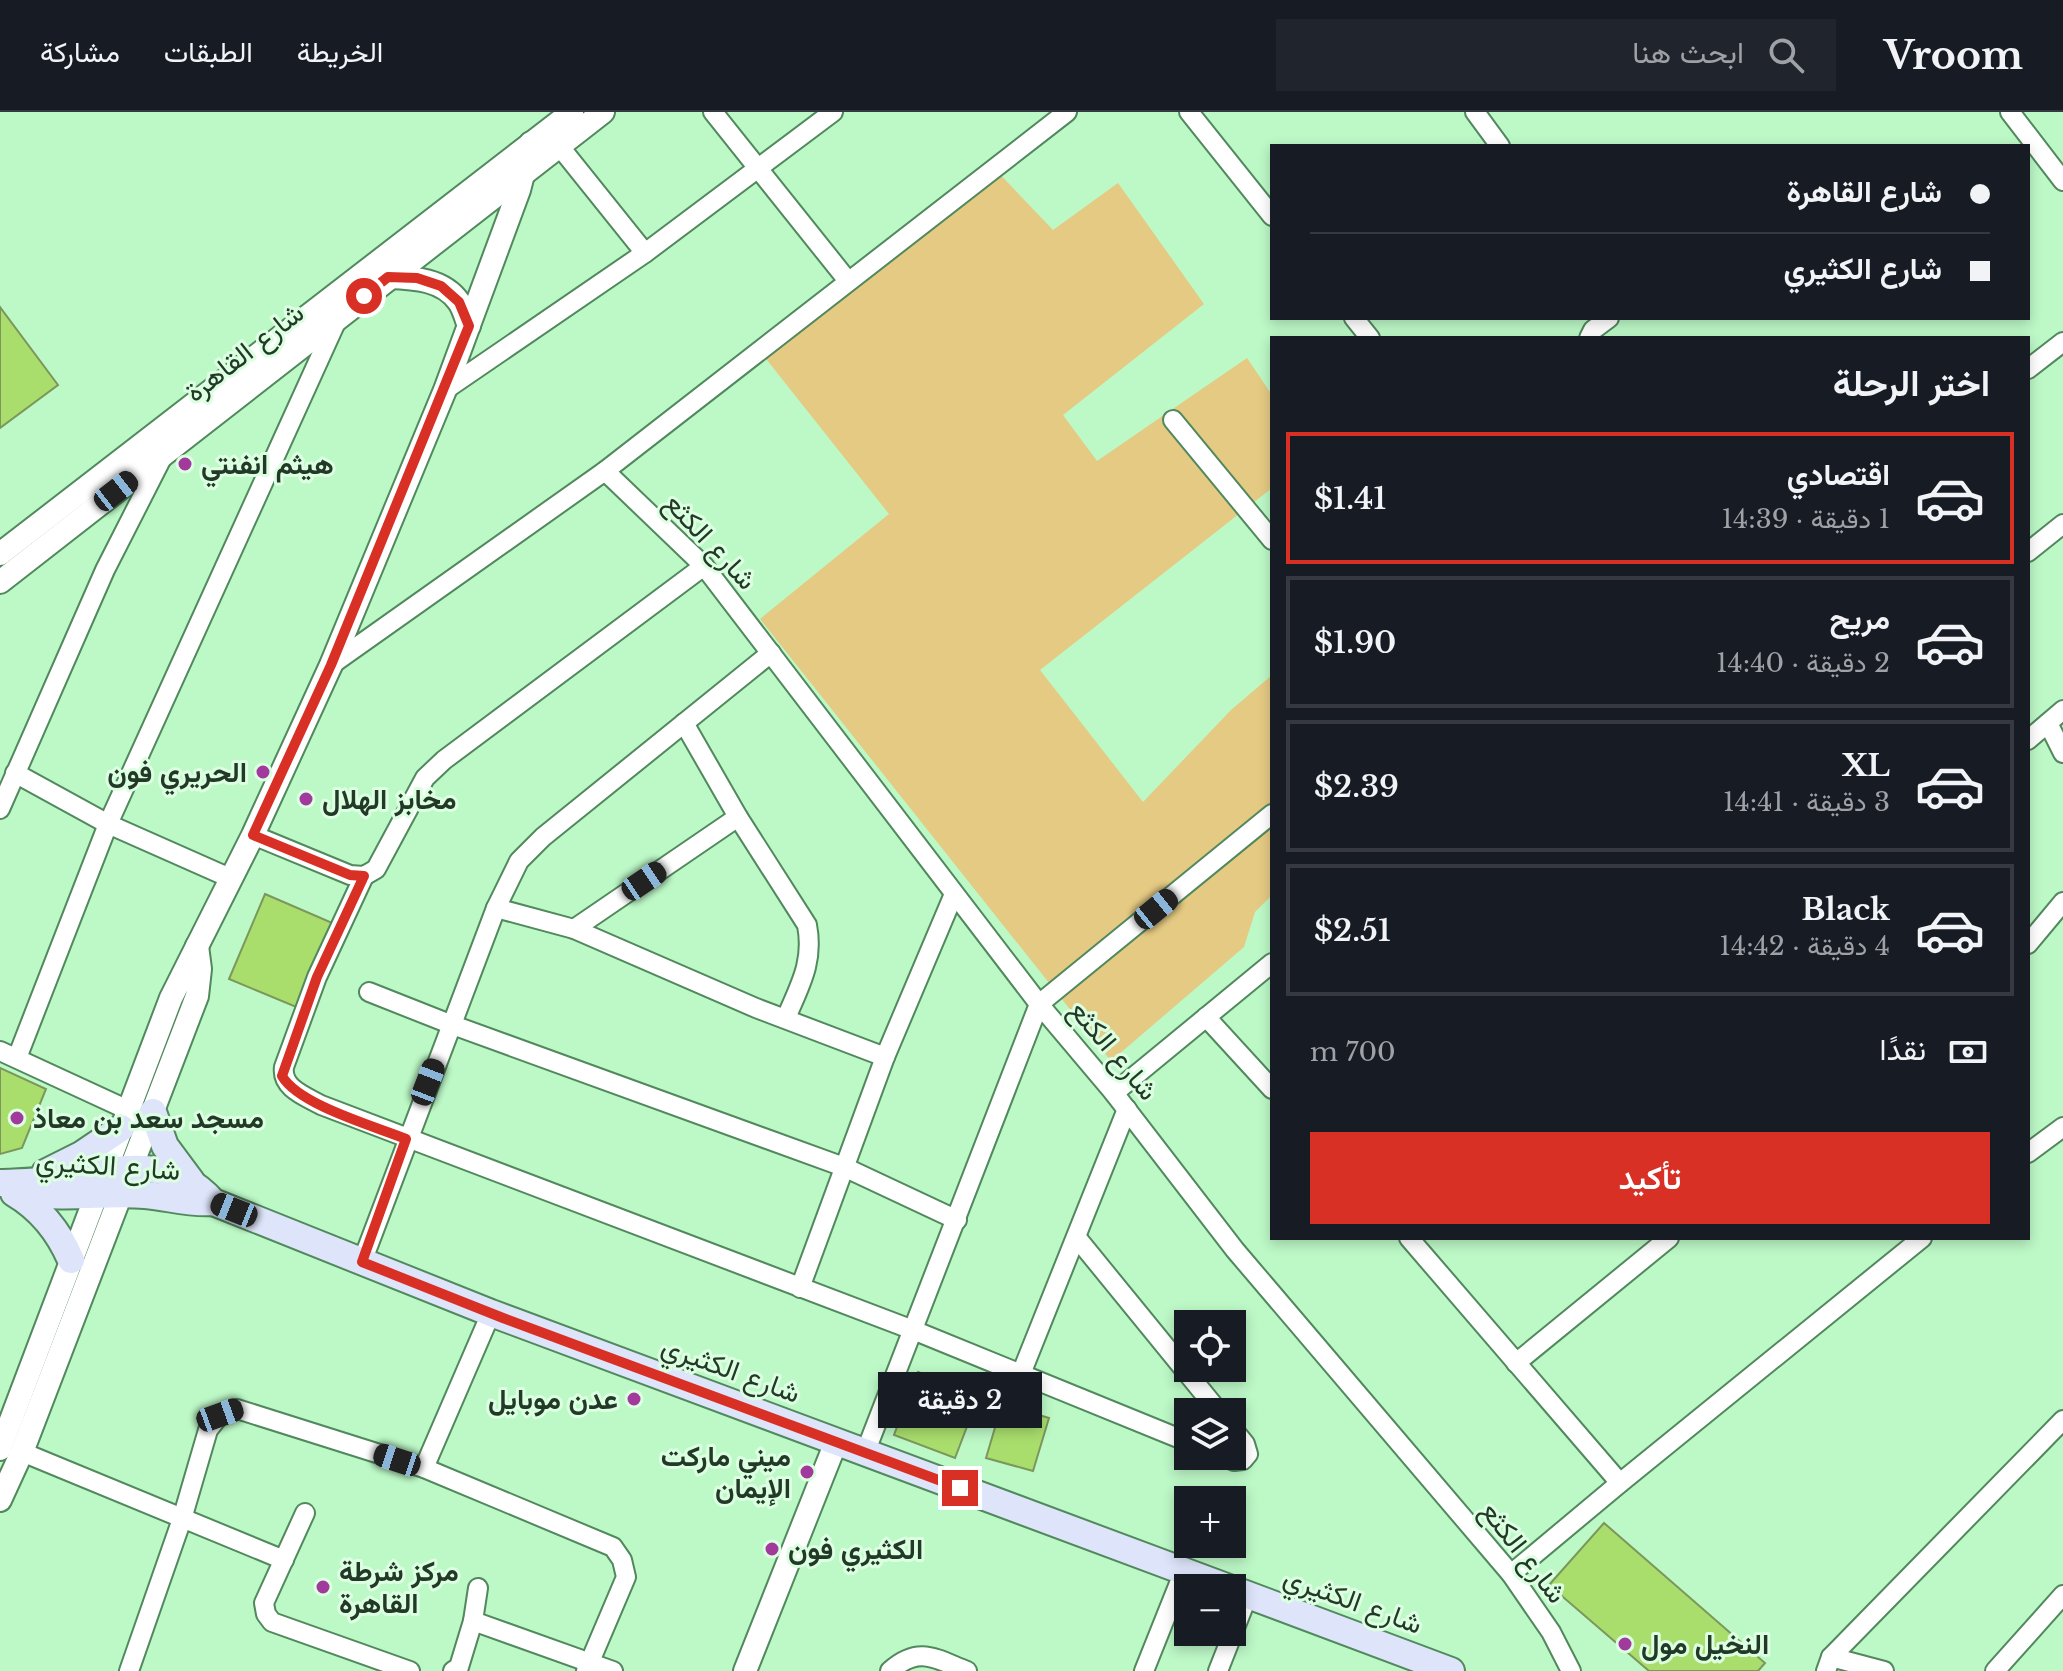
<!DOCTYPE html>
<html lang="ar">
<head>
<meta charset="utf-8">
<style>
	:root { --surface:#171b24; --page:#20242c; --text:#f1f3f6; --muted:#9ea1a6; --line:#363941; --accent:#d93025 }
	body { margin:0; font-family:"Libre Baskerville",Vazirmatn,serif; background:var(--page); color:var(--text); direction:rtl; height:100vh; display:flex; flex-direction:column; font-size:30px; white-space:nowrap }
	* { box-sizing:border-box; margin:0 }
	p { font-size:26px; color:var(--muted) }
	.icon { flex:none; width:44px; height:44px; fill:none; stroke:currentColor; stroke-width:2; stroke-linecap:round; stroke-linejoin:round }
	.map { position:relative; flex:1; overflow:hidden; direction:ltr }
	.sheet { position:absolute; left:1270px; top:224px; width:760px; height:904px; display:flex; flex-direction:column; background:var(--surface); border-radius:0px; box-shadow:0 4px 12px #0003; direction:rtl }
	.sheet>* { flex:none }
	.hud { position:absolute; left:1270px; top:32px; width:760px; height:176px; border-radius:0px; box-shadow:0 4px 12px #0003; direction:rtl; display:grid; align-content:center; height:176px; padding:0 40px; background:var(--surface) }
	.fabs { position:absolute; left:1174px; top:1198px; display:grid; gap:16px }
	.fabs a { display:grid; place-items:center; width:72px; height:72px; border-radius:0px; background:var(--surface); box-shadow:0 4px 12px #0003; font-size:40px }
	.end { position:absolute; width:36px; height:36px; margin:-18px; border:10px solid #d93025; background:#fff; box-shadow:0 0 0 4px #fff }
	.from { border-radius:50% }
	.bubble { position:absolute; height:56px; border-radius:0px; background:var(--surface); box-shadow:0 4px 12px #0003; font-size:26px; font-weight:600; line-height:56px; text-align:center; direction:rtl }
	.car { position:absolute; width:24px; height:48px; margin:-24px -12px; border-radius:10px; box-shadow:0 0 6px 2px #0007; background:linear-gradient(#222 24%,#8ab4d8 0 40%,#222 0 76%,#8ab4d8 0 86%,#222 0) }
	.hud b { display:flex; align-items:center; gap:28px; height:76px; font-size:30px }
	.hud b+b { border-top:2px solid var(--line) }
	.hud i { width:20px; height:20px; background:var(--text) }
	ul { padding:0; list-style:none }
	li { display:flex; align-items:center; gap:24px; height:132px; margin:0 16px 12px; padding:0 24px; border:4px solid var(--line); border-radius:0px }
	li div { flex:1 }
	li b { display:block; font-size:30px }
	li em { font-style:normal; font-weight:600 }
	li.active { border-color:var(--accent) }
	li>.icon { width:72px; height:72px; stroke-width:1.5 }
	h2 { padding:0 40px; font-size:36px; line-height:96px }
	.pay { display:flex; align-items:center; gap:20px; height:88px; padding:0 40px; font-size:30px }
	.pay p { margin-inline-start:auto }
	.button { display:flex; gap:16px; margin-top:auto; padding:16px 40px }
	.button a { flex:1; height:92px; border-radius:0px; background:var(--accent); color:#fff; font-size:32px; font-weight:600; line-height:92px; text-align:center }
	header { display:flex; align-items:center; gap:48px; box-sizing:border-box; height:112px; padding:0 40px; background:var(--surface); border-bottom:2px solid var(--line) }
	header strong { font-size:38px }
	nav { display:flex; gap:44px; margin-inline-start:auto; font-size:28px }
	.search { width:560px; height:72px; background:var(--page); display:flex; align-items:center; gap:20px; box-sizing:border-box; padding:0 28px; border-radius:0px; color:var(--muted); font-size:30px }
	.map>svg:first-child { display:block }
	.green { fill:#e5ca83 }
	.building { fill:#a9de6d; stroke:#7b975c; stroke-width:2 }
	.lines { fill:none; stroke-linecap:round; stroke-linejoin:round }
	.minor-casing { stroke:#51885d; stroke-width:22 }
	.tertiary-casing { stroke:#51885d; stroke-width:26 }
	.secondary-casing { stroke:#51885d; stroke-width:30 }
	.minor { stroke:#fff; stroke-width:18 }
	.tertiary { stroke:#fff; stroke-width:22 }
	.secondary { stroke:#dee5fa; stroke-width:26 }
	.route { stroke:#d93025; stroke-width:10 }
	.poi-dot { fill:#a23a9d; stroke:#dcffe1; stroke-width:3 }
	.labels { text-anchor:middle; stroke-width:6; stroke-linejoin:round; paint-order:stroke }
	.street-label { font-size:28px; fill:#223927; stroke:#dcffe1 }
	.poi-label { font-size:28px; font-weight:bold; fill:#223927; stroke:#dcffe1; text-anchor:start }
</style>
</head>
<body>
<header>
<strong>Vroom</strong>
<div class="search"><svg class="icon" aria-label="search" viewBox="0 0 24 24"><circle cx="10" cy="10" r="6"/><path d="M15 15l6 6"/></svg>ابحث هنا</div>
<nav><a>الخريطة</a><a>الطبقات</a><a>مشاركة</a></nav>
</header>
<div class="map">
<svg width="2063" height="1559" viewBox="0 0 2063 1559">
	<rect width="100%" height="100%" fill="#bdf8c7"/>
	<polygon class="green" points="992,54 1053,118 1118,71 1204,192 1063,303 1097,349 1247,246 1272,283 1272,376 1040,558 1143,690 1231,598 1272,563 1272,783 1255,800 1244,835 1111,949 760,507 889,402 759,238"/>
	<g class="building">
		<polygon points="0,195 58,273 0,316"/>
		<polygon points="265,782 337,813 301,897 229,867"/>
		<polygon points="0,956 46,977 22,1036 0,1042"/>
		<polygon points="918,1260 979,1283 955,1346 894,1323"/>
		<polygon points="1002,1292 1049,1306 1033,1359 986,1346"/>
		<polygon points="1604,1411 1765,1551 1758,1559 1649,1559 1549,1473"/>
	</g>
	<g class="lines">
		<defs>
			<g id="minor">
				<polyline points="713,0 848,169"/>
				<polyline points="1189,0 1272,104"/>
				<polyline points="1475,0 1500,34"/>
				<polyline points="2010,0 2063,69"/>
				<polyline points="552,25 645,141"/>
				<polyline points="1354,206 1370,226"/>
				<polyline points="1589,226 1593,218 1609,206"/>
				<polyline points="2028,257 2063,230"/>
				<polyline points="445,278 645,141 833,0"/>
				<polyline points="1173,308 1272,428"/>
				<polyline points="605,359 704,454 1039,892 1114,981 1235,1138 1511,1462 1551,1520 1571,1559"/>
				<polyline points="2028,440 2063,412"/>
				<polyline points="331,553 605,359 1067,0"/>
				<path d="M684,611L738,705L807,813C814,850 800,873 786,906"/>
				<polyline points="2048,611 2063,641"/>
				<polyline points="2028,628 2063,598"/>
				<polyline points="15,661 108,712 230,766"/>
				<polyline points="0,697 105,458 163,344"/>
				<polyline points="253,723 350,763 364,764 376,757 425,666 444,648 704,454"/>
				<path d="M364,764L317,865L284,955C281,976 305,984 321,993L913,1218L1188,1330"/>
				<polyline points="496,796 574,817 756,896 885,945"/>
				<polyline points="574,817 738,705"/>
				<polyline points="2028,832 2063,790"/>
				<polyline points="369,880 450,912 844,1055 957,1108"/>
				<polyline points="1206,905 1272,977"/>
				<polyline points="0,939 128,998"/>
				<polyline points="17,946 108,712 337,208"/>
				<polyline points="1114,981 1272,851"/>
				<polyline points="2028,1041 2063,1015"/>
				<polyline points="1077,1126 1219,1300"/>
				<polyline points="1409,1126 1620,1371"/>
				<polyline points="362,1150 496,796 519,749 543,725 771,541"/>
				<polyline points="800,1176 885,945 954,782"/>
				<polyline points="1516,1251 1669,1126"/>
				<polyline points="1021,1262 1127,997"/>
				<polyline points="22,1340 284,1448"/>
				<polyline points="865,1341 1039,892 1272,702"/>
				<polyline points="1223,1344 1234,1349 1243,1348 1248,1342 1245,1332 1232,1316"/>
				<polyline points="424,1356 491,1201"/>
				<polyline points="305,1401 264,1491 266,1502 272,1510 410,1559"/>
				<polyline points="1511,1462 1620,1371 1922,1126"/>
				<polyline points="473,1509 613,1559"/>
				<polyline points="1831,1545 1884,1559"/>
				<polyline points="129,1559 182,1407 208,1318 220,1303 237,1297 424,1356 613,1435 622,1448 626,1465 586,1559"/>
				<polyline points="453,1559 459,1555 473,1509 478,1476"/>
				<path d="M890,1559C919,1533 936,1547 967,1559"/>
				<polyline points="1144,1559 1184,1459"/>
				<polyline points="1218,1559 1248,1483"/>
				<polyline points="1826,1559 1831,1545 2063,1308"/>
				<polyline points="1995,1559 2063,1483"/>
			</g>
			<g id="tertiary">
				<path d="M388,165C414,166 443,167 459,190C464,197 466,207 469,214"/>
				<polyline points="0,442 572,0"/>
				<polyline points="0,470 603,0"/>
				<polyline points="0,1337 171,886 253,723 331,553 445,278 519,78 531,31"/>
				<polyline points="0,1388 22,1340 197,884 200,857 197,834"/>
				<polyline points="745,1559 836,1330"/>
			</g>
			<g id="secondary">
				<polyline points="153,1000 165,1034 191,1069"/>
				<polyline points="45,1061 81,1043 121,1016"/>
				<path d="M0,1071C19,1070 37,1070 56,1067C113,1059 169,1040 213,1090L491,1201L1229,1476"/>
				<path d="M14,1081C41,1097 59,1120 71,1148"/>
				<path d="M27,1081C67,1087 106,1080 145,1083C169,1085 189,1092 213,1090"/>
				<polyline points="1232,1477 1451,1559"/>
			</g>
		</defs>
		<use href="#minor" class="minor-casing"/>
		<use href="#tertiary" class="tertiary-casing"/>
		<use href="#secondary" class="secondary-casing"/>
		<use href="#minor" class="minor"/>
		<use href="#tertiary" class="tertiary"/>
		<use href="#secondary" class="secondary"/>
	</g>
	<g class="lines">
		<path class="route" d="M364,184L388,165L417,166L441,174L459,190L469,214L331,553L253,723L350,763L364,764L317,865L282,964C299,993 374,1014 406,1027L362,1150L503,1206L960,1376"/>
	</g>
	<g class="poi-dot">
		<circle cx="185" cy="352" r="8"/>
		<circle cx="263" cy="660" r="8"/>
		<circle cx="306" cy="687" r="8"/>
		<circle cx="17" cy="1006" r="8"/>
		<circle cx="634" cy="1287" r="8"/>
		<circle cx="807" cy="1360" r="8"/>
		<circle cx="772" cy="1437" r="8"/>
		<circle cx="323" cy="1475" r="8"/>
		<circle cx="1625" cy="1532" r="8"/>
	</g>
	<g class="labels">
		<g class="street-label">
			<text transform="translate(244 240) rotate(-38)" y="10">شارع القاهرة</text>
			<text transform="translate(711 429) rotate(47)" y="10">شارع الكثع</text>
			<text transform="translate(1114 938) rotate(50)" y="10">شارع الكثع</text>
			<text transform="translate(108 1053) rotate(4)" y="10">شارع الكثيري</text>
			<text transform="translate(731 1257) rotate(20)" y="10">شارع الكثيري</text>
			<text transform="translate(1524 1440) rotate(52)" y="10">شارع الكثع</text>
			<text transform="translate(1353 1488) rotate(20)" y="10">شارع الكثيري</text>
		</g>
		<g class="poi-label">
			<text x="201" y="362">هيثم انفنتي</text>
			<text x="247" y="670" text-anchor="end">الحريري فون</text>
			<text x="322" y="697">مخابز الهلال</text>
			<text x="33" y="1016">مسجد سعد بن معاذ</text>
			<text x="618" y="1297" text-anchor="end">عدن موبايل</text>
			<text x="791" y="1354" text-anchor="end">ميني ماركت<tspan x="791" dy="32">الإيمان</tspan></text>
			<text x="788" y="1447">الكثيري فون</text>
			<text x="339" y="1469">مركز شرطة<tspan x="339" dy="32">القاهرة</tspan></text>
			<text x="1641" y="1542">النخيل مول</text>
		</g>
	</g>
</svg>
<div class="fabs">
<a><svg class="icon" aria-label="locate" viewBox="0 0 24 24"><circle cx="12" cy="12" r="6"/><path d="M12 2v4M12 18v4M2 12h4M18 12h4"/></svg></a>
<a><svg class="icon" aria-label="layers" viewBox="0 0 24 24"><path d="M12 4l9 5-9 5-9-5zM3 14l9 5 9-5"/></svg></a>
<a>+</a>
<a>−</a>
</div>
<i class="end from" style="left:364px;top:184px"></i>
<i class="end" style="left:960px;top:1376px"></i>
<div class="bubble" style="left:878px;top:1260px;width:164px">2 دقيقة</div>
<i class="car" style="left:116px;top:379px;rotate:52deg"></i>
<i class="car" style="left:644px;top:769px;rotate:56deg"></i>
<i class="car" style="left:1156px;top:797px;rotate:51deg"></i>
<i class="car" style="left:428px;top:970px;rotate:21deg"></i>
<i class="car" style="left:234px;top:1098px;rotate:292deg"></i>
<i class="car" style="left:220px;top:1303px;rotate:70deg"></i>
<i class="car" style="left:397px;top:1348px;rotate:288deg"></i>
<div class="hud">
<b><i class="from"></i>شارع القاهرة</b>
<b><i></i>شارع الكثيري</b>
</div>
<section class="sheet">
<h2>اختر الرحلة</h2>
<ul>
<li class="active"><svg class="icon" aria-label="car" viewBox="0 0 24 24"><path d="M5 17H2v-5l4-1 3-4h7l3 4 3 1v5h-3M9 17h6M6 11h13"/><circle cx="7" cy="17" r="2"/><circle cx="17" cy="17" r="2"/></svg><div><b>اقتصادي</b><p>1 دقيقة · 14:39</p></div><em>$1.41</em></li>
<li><svg class="icon" aria-label="car" viewBox="0 0 24 24"><path d="M5 17H2v-5l4-1 3-4h7l3 4 3 1v5h-3M9 17h6M6 11h13"/><circle cx="7" cy="17" r="2"/><circle cx="17" cy="17" r="2"/></svg><div><b>مريح</b><p>2 دقيقة · 14:40</p></div><em>$1.90</em></li>
<li><svg class="icon" aria-label="car" viewBox="0 0 24 24"><path d="M5 17H2v-5l4-1 3-4h7l3 4 3 1v5h-3M9 17h6M6 11h13"/><circle cx="7" cy="17" r="2"/><circle cx="17" cy="17" r="2"/></svg><div><b>XL</b><p>3 دقيقة · 14:41</p></div><em>$2.39</em></li>
<li><svg class="icon" aria-label="car" viewBox="0 0 24 24"><path d="M5 17H2v-5l4-1 3-4h7l3 4 3 1v5h-3M9 17h6M6 11h13"/><circle cx="7" cy="17" r="2"/><circle cx="17" cy="17" r="2"/></svg><div><b>Black</b><p>4 دقيقة · 14:42</p></div><em>$2.51</em></li>
</ul>
<div class="pay"><svg class="icon" aria-label="cash" viewBox="0 0 24 24"><path d="M3 7h18v10H3z"/><circle cx="12" cy="12" r="2"/></svg>نقدًا<p>700 m</p></div>
<div class="button"><a>تأكيد</a></div>
</section>
</div>
</body>
</html>
